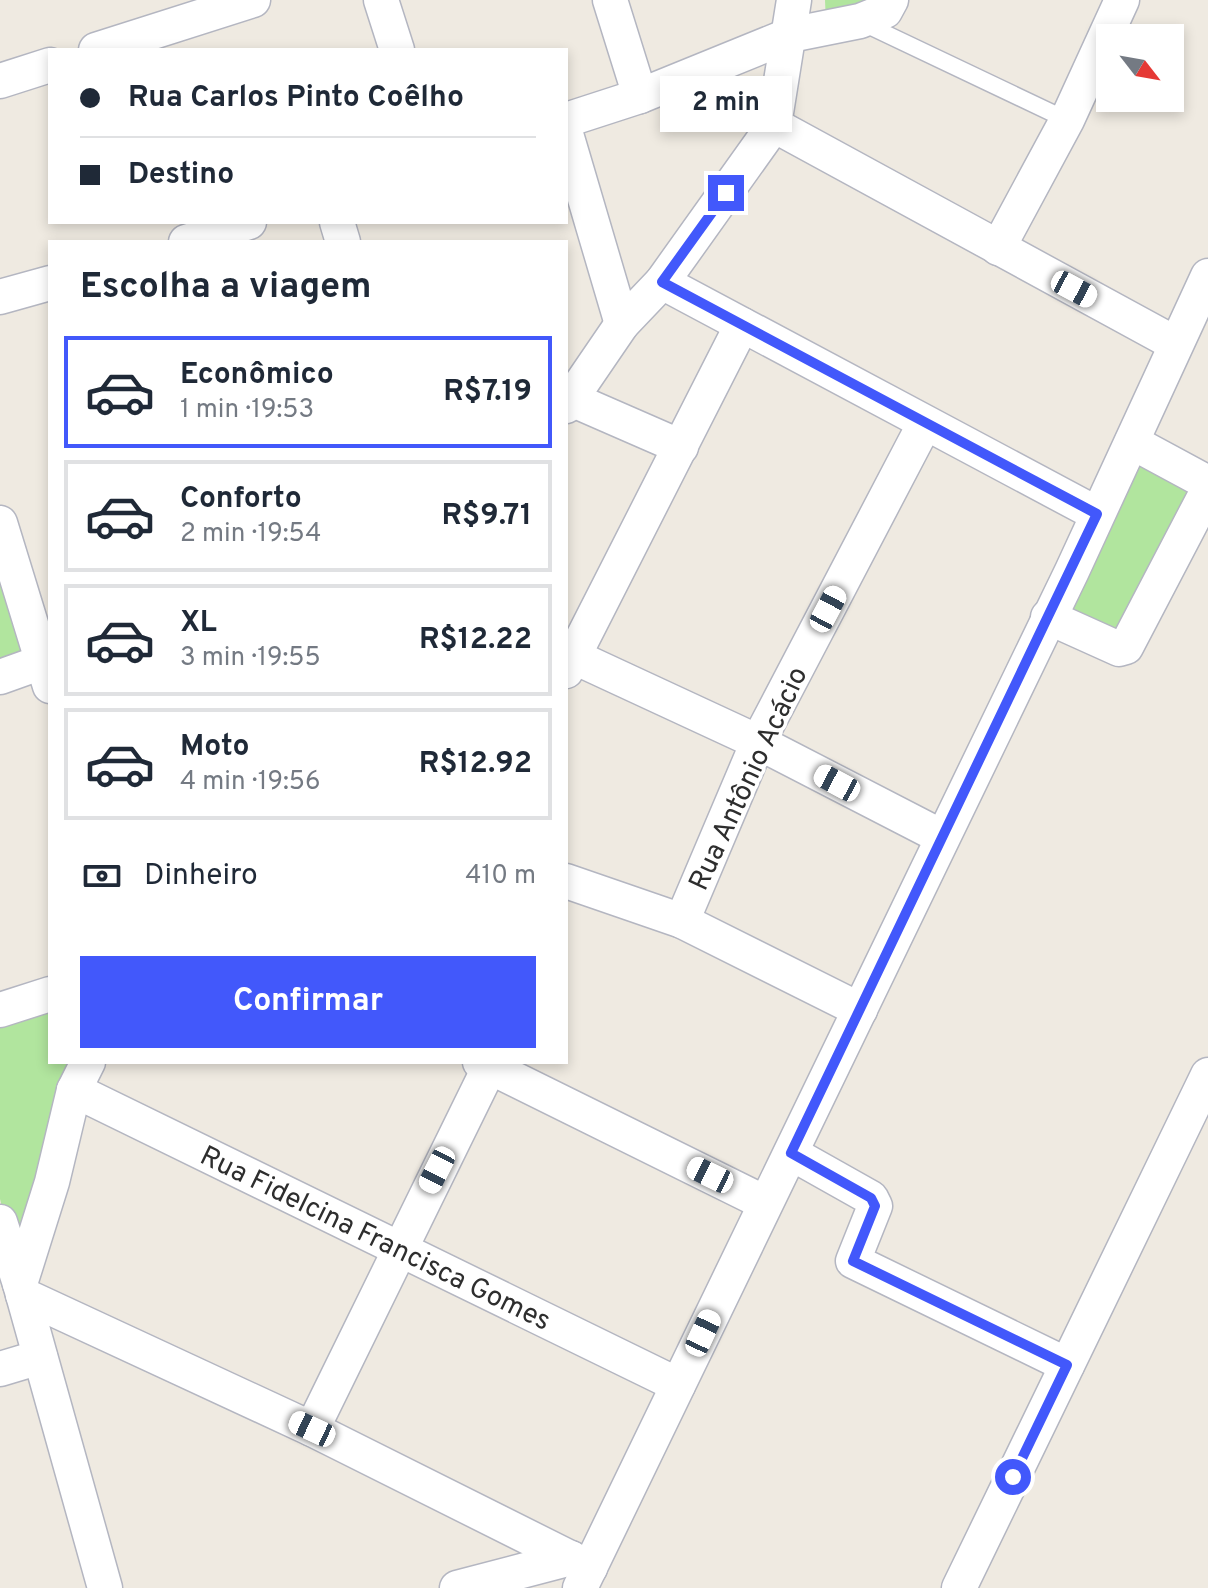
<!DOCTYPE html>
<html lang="pt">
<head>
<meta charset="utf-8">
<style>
	:root { --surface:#fff; --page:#f2f2f3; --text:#1f2937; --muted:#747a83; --line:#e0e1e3; --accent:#4258fb }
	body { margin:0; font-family:Overpass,sans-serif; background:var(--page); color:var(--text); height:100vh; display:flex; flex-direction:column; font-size:30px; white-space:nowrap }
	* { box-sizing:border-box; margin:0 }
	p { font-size:26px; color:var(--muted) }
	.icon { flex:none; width:44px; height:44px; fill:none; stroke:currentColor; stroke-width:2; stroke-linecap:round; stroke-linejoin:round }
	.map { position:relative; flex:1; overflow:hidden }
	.side { position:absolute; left:48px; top:240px; width:520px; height:824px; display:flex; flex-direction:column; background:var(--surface); border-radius:0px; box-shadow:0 4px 12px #0003 }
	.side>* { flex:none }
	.hud { position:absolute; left:48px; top:48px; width:520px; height:176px; border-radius:0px; box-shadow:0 4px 12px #0003; display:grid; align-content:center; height:176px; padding:0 32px; background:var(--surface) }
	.needle { width:52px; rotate:121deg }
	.buttons { position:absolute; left:1096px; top:24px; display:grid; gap:16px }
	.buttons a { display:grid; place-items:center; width:88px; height:88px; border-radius:0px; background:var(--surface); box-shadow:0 4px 12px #0003; font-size:40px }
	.end { position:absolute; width:36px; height:36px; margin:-18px; border:10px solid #4258fb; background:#fff; box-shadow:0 0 0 4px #fff }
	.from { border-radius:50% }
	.bubble { position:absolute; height:56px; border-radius:0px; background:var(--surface); box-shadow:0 4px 12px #0003; font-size:26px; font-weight:700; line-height:56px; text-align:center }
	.car { position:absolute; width:24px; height:48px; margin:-24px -12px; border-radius:10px; box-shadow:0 0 6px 2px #0007; background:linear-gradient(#fff 24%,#345 0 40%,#fff 0 76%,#345 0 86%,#fff 0) }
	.hud b { display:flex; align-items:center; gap:28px; height:76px; font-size:30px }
	.hud b+b { border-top:2px solid var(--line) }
	.hud i { width:20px; height:20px; background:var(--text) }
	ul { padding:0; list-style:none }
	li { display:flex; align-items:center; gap:24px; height:112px; margin:0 16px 12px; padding:0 16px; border:4px solid var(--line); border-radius:0px }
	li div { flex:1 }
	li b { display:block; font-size:30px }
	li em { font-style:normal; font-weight:700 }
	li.current { border-color:var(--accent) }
	li>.icon { width:72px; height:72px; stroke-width:1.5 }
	h2 { padding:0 32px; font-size:36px; line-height:96px }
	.pay { display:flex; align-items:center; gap:20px; height:88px; padding:0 32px; font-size:30px }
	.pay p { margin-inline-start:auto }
	.cta { display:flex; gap:16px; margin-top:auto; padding:16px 32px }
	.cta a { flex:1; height:92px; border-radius:0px; background:var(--accent); color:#fff; font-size:32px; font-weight:700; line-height:92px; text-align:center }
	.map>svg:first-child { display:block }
	.green { fill:#b1e59e }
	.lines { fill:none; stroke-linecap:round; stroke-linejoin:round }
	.service-casing { stroke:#b4b6c1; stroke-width:19 }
	.minor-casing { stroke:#b4b6c1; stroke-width:37 }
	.service { stroke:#fff; stroke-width:16 }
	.minor { stroke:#fff; stroke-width:34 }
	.route { stroke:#4258fb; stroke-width:10 }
	.labels { text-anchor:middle; stroke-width:7; stroke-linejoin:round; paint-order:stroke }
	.street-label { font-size:28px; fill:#2e2e2e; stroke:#fff }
</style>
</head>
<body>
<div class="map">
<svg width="1208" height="1588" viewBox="0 0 1208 1588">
	<rect width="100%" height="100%" fill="#efeae1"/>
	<g class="green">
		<polygon points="825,0 881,0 826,24"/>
		<polygon points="1137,452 1206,490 1128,639 1060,607"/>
		<polygon points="0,559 33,657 0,668"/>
		<polygon points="50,1000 50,1062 68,1062 63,1072 18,1274 0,1199 0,1019"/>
	</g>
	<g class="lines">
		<defs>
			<polyline id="service" points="861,22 1067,120"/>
			<g id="minor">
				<polyline points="381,0 397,50"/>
				<polyline points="610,0 640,96"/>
				<polyline points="96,50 253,0"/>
				<polyline points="0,81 50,65"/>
				<polyline points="566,120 640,96 790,35 860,21 885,11 891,0"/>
				<polyline points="774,125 1174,343"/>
				<polyline points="566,134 622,324"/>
				<polyline points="337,222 343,242"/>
				<polyline points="186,242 249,222"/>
				<polyline points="998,248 1067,120 1122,0"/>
				<polyline points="662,282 1097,514"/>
				<polyline points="0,297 50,283"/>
				<polyline points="571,399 681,447"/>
				<polyline points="566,406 622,324 662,282 774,125 794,0"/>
				<polyline points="1132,442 1208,483"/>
				<polyline points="0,523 50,686"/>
				<polyline points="1048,617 1119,649 1126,647 1208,490"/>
				<polyline points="566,653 758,742 942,837"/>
				<polyline points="566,671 742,325"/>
				<polyline points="0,677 42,662"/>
				<polyline points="566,881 682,921 860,1010"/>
				<polyline points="682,921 758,742 925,423"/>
				<polyline points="0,1010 50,994"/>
				<polyline points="88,1062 74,1090 52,1182 20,1284 105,1588"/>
				<polyline points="480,1062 765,1203"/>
				<polyline points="74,1090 678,1385"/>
				<polyline points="791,1153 871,1198 875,1206 853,1261 1067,1365"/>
				<polyline points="0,1222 20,1284"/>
				<polyline points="23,1295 312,1429 590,1568"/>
				<polyline points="0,1369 40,1357"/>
				<polyline points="312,1429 492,1062"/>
				<polyline points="457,1588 571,1558"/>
				<polyline points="580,1588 1072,571 1208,276"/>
				<polyline points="959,1588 1208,1075"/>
			</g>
		</defs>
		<use href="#service" class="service-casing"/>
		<use href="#minor" class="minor-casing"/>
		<use href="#service" class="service"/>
		<use href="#minor" class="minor"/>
	</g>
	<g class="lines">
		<polyline class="route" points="726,193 662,282 1097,514 791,1153 871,1198 875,1206 853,1261 1067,1365 1013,1477"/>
	</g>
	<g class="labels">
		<g class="street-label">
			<text transform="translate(747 778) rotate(-65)" y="10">Rua Antônio Acácio</text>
			<text transform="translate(376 1237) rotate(26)" y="10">Rua Fidelcina Francisca Gomes</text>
		</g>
	</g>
</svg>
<div class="buttons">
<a><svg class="needle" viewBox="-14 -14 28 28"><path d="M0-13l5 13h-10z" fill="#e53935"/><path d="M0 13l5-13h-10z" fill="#747a83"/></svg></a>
</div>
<i class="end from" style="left:1013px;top:1477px"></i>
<i class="end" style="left:726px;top:193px"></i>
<div class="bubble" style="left:660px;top:76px;width:132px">2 min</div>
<i class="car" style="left:1074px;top:289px;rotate:118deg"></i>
<i class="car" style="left:828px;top:609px;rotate:28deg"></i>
<i class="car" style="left:837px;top:783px;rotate:298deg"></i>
<i class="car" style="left:437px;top:1170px;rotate:207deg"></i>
<i class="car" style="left:710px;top:1175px;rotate:296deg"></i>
<i class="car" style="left:703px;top:1333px;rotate:25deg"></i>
<i class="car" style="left:312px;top:1429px;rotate:295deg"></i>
<div class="hud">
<b><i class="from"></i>Rua Carlos Pinto Coêlho</b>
<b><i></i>Destino</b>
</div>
<section class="side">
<h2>Escolha a viagem</h2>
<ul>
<li class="current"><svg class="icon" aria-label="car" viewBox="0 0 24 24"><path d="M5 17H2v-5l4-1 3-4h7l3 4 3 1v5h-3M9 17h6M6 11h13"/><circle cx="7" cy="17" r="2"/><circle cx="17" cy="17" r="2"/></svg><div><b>Econômico</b><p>1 min · 19:53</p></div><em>R$7.19</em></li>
<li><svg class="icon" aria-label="car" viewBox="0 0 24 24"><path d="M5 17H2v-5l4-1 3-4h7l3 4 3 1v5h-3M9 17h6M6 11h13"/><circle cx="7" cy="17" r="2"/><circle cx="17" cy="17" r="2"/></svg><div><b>Conforto</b><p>2 min · 19:54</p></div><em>R$9.71</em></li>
<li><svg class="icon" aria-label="car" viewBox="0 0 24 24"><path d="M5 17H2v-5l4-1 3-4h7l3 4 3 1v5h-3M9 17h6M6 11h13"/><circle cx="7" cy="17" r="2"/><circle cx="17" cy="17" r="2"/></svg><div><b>XL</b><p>3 min · 19:55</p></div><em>R$12.22</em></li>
<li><svg class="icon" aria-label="car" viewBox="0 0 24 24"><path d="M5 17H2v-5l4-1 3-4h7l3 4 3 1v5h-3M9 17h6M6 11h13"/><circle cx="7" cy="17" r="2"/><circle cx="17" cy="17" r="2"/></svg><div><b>Moto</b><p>4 min · 19:56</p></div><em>R$12.92</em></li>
</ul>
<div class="pay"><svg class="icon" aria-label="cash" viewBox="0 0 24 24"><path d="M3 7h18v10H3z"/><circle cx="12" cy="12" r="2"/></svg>Dinheiro<p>410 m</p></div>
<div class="cta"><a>Confirmar</a></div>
</section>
</div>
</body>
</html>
